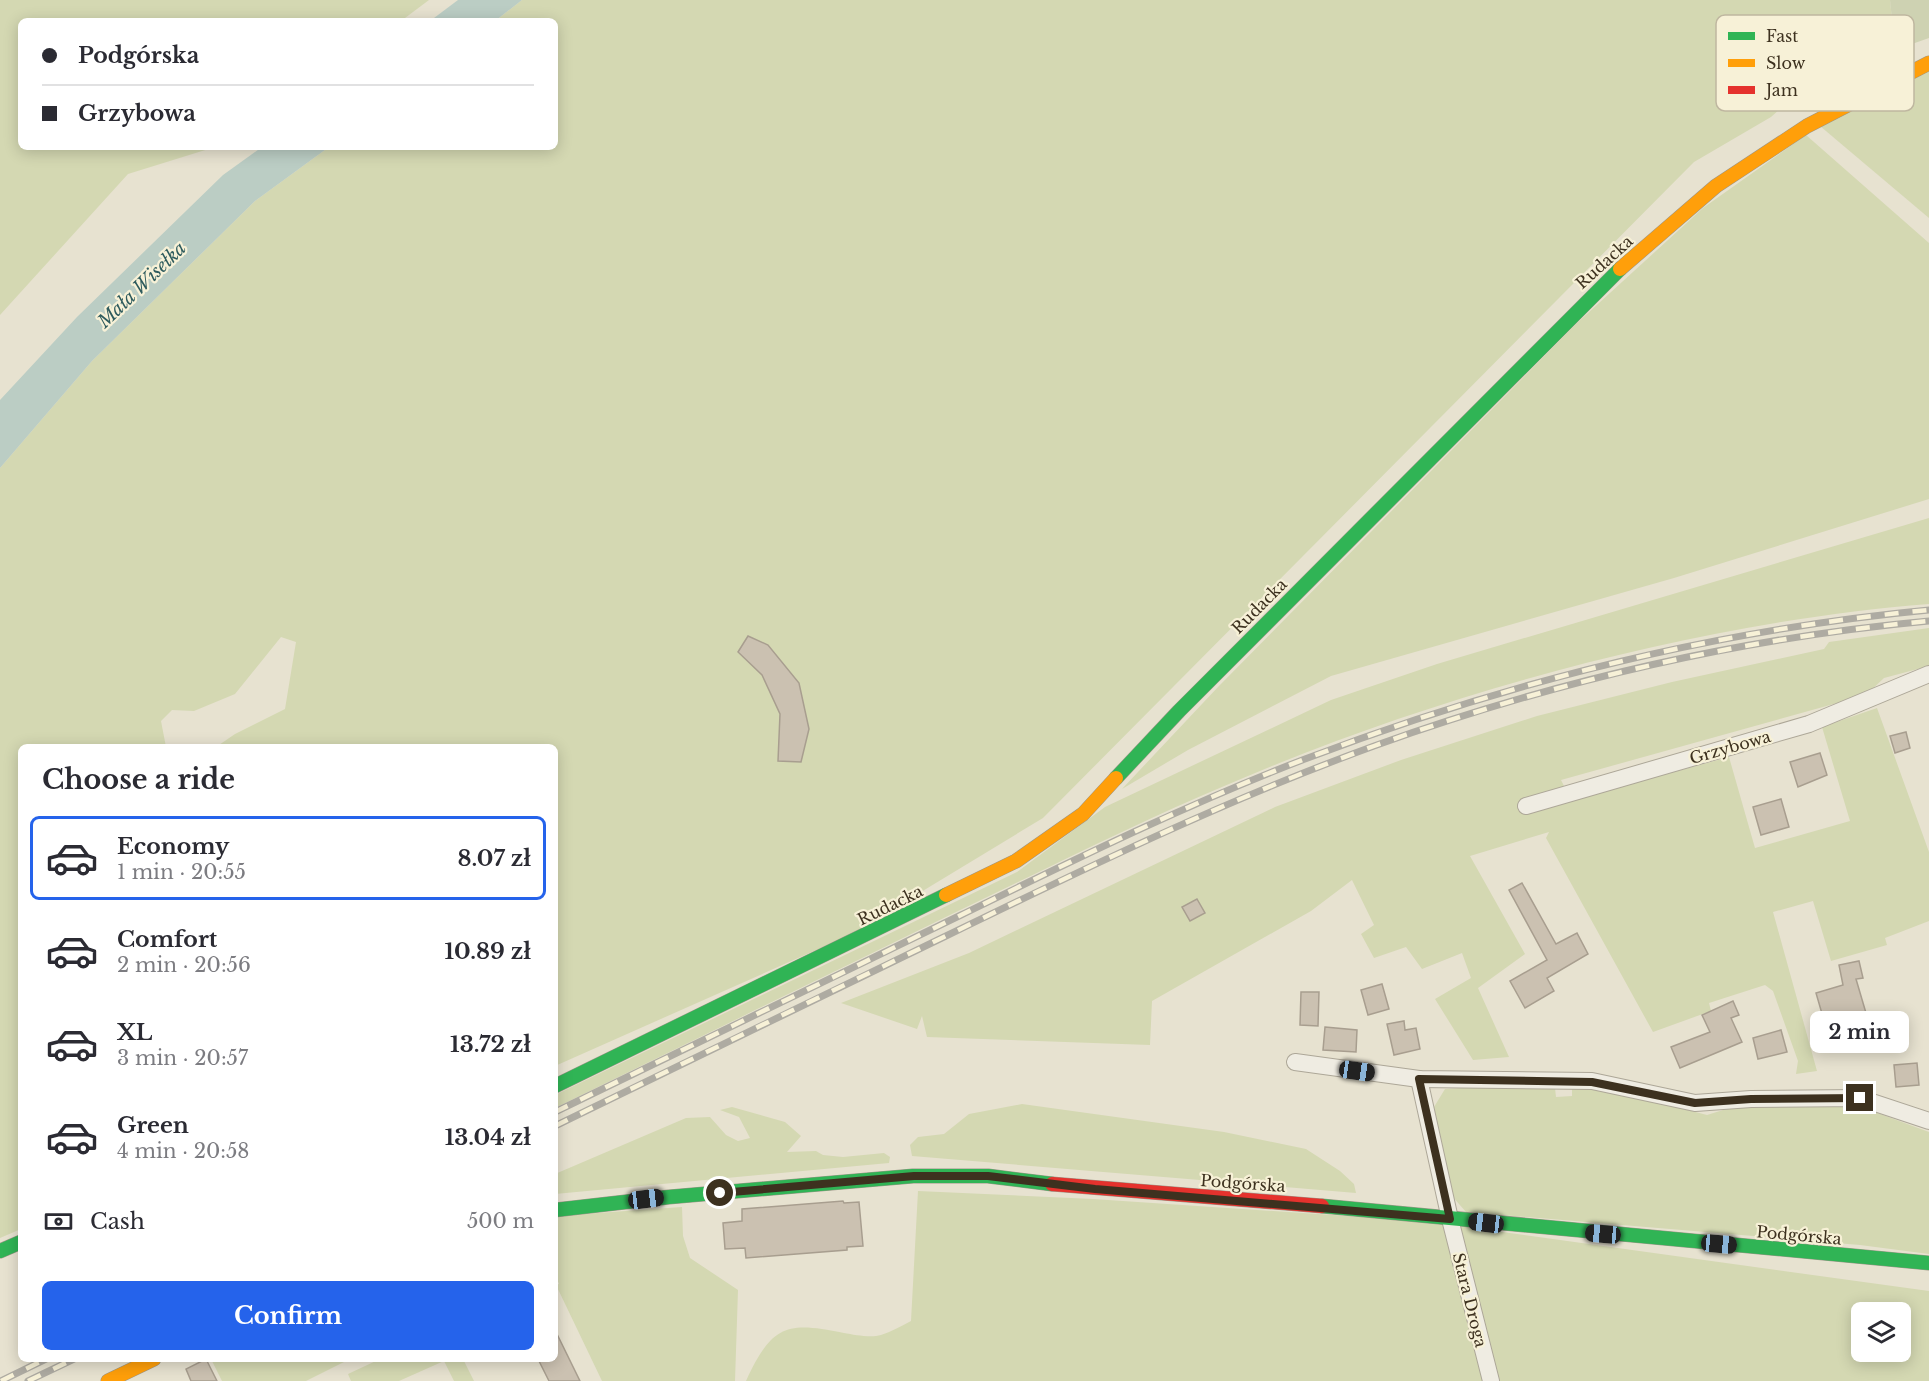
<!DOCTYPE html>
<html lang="en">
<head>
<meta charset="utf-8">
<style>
	:root { --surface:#fff; --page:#f2f2f3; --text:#2b2b33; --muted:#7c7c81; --line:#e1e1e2; --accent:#2563eb }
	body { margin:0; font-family:"Libre Baskerville",serif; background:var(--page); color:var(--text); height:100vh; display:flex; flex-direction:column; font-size:22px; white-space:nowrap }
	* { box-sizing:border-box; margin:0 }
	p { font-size:20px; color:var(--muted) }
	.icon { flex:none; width:33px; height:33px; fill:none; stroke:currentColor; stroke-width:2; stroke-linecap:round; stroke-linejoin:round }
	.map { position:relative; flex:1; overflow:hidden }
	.panel { position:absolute; left:18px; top:744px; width:540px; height:618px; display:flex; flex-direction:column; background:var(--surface); border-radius:9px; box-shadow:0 3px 15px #0003 }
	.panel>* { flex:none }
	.hud { position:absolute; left:18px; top:18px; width:540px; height:132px; border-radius:9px; box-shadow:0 3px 15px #0003; display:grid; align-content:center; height:132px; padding:0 24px; background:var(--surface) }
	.tools { position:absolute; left:1851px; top:1302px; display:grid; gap:12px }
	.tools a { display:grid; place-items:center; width:60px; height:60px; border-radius:9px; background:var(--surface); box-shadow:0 3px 15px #0003; font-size:30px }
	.end { position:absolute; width:27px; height:27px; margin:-14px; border:8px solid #3d311f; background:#fff; box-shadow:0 0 0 3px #fff }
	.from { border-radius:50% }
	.bubble { position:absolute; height:42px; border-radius:9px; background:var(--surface); box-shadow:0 3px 15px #0003; font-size:20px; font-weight:700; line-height:42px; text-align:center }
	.car { position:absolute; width:18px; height:36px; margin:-18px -9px; border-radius:8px; box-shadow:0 0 4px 2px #0007; background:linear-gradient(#222 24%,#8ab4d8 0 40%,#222 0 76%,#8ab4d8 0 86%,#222 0) }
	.hud b { display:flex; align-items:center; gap:21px; height:57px; font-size:22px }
	.hud b+b { border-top:2px solid var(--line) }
	.hud i { width:15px; height:15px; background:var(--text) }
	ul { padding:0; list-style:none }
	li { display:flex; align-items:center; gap:18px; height:84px; margin:0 12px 9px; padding:0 12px; border:3px solid transparent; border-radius:9px }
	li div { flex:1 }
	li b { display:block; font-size:22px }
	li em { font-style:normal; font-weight:700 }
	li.on { border-color:var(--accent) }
	li>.icon { width:54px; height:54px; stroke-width:1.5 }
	h2 { padding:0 24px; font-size:27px; line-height:72px }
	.pay { display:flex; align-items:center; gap:15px; height:66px; padding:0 24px; font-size:22px }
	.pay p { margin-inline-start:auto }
	.primary-button { display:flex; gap:12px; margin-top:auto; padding:12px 24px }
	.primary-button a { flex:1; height:69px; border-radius:9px; background:var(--accent); color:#fff; font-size:24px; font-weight:700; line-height:69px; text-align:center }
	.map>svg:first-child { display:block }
	.green { fill:#d4d8b2; fill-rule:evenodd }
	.cemetery { fill:#ced2b2 }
	.water { fill:#bbcdc4 }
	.building { fill:#cbc1b1; stroke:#a89e8f; stroke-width:1.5 }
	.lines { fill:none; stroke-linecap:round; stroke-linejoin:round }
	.street-casing { stroke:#ada798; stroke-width:18 }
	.fast-casing { stroke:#9c9688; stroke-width:15 }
	.slow-casing { stroke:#9c9688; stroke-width:15 }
	.jam-casing { stroke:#9c9688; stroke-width:15 }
	.street { stroke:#efece2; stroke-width:16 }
	.fast { stroke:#30b455; stroke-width:14 }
	.slow { stroke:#ff9f0a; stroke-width:14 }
	.jam { stroke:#e5322d; stroke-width:14 }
	.rail-casing { stroke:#aeaba2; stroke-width:7 }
	.rail { stroke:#f7f1d7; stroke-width:4.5; stroke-dasharray:14; stroke-linecap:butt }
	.route { stroke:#3d311f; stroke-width:8 }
	.labels { text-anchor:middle; stroke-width:4.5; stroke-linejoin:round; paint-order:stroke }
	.street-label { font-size:16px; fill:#3d311f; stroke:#f7f1d7 }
	.water-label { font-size:18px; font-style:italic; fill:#2e5b5d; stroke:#f7f1d7 }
	.key { fill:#f7f1d7; stroke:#bfb7a0; stroke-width:1.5 }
	.key-label { font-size:16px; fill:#3d311f }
</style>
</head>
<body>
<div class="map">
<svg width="1929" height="1381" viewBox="0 0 1929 1381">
	<rect width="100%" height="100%" fill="#e7e2d0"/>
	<g class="green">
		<polygon points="0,0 429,0 401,21 21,21 21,147 215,147 128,174 0,315"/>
		<polygon points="522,0 1890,0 1895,50 1865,53 1815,78 1771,117 1694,162 1043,818 850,935 555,1066 555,747 216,747 235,734 285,709 296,642 281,637 235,694 194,711 172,710 161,721 166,747 21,747 21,1229 0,1238 0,468 92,361 255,201 329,147 555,147 555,21 495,21"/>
		<polygon points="1929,69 1929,218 1820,126"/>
		<polygon points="1806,135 1929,243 1929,499 1674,578 1331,676 1188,750 1122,789 1218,687 1576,324 1703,208"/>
		<path d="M1929,518V604C1700,622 1440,693 1229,784C1136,823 1046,869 954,913C821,978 688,1043 555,1108V1095L1017,872L1105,807L1331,700L1437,664Z"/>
		<polygon points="1929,628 1929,666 1884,678 1866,695 1561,780 1571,800 1729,757 1755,848 1850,821 1822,727 1877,708 1929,852 1929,921 1885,938 1887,945 1831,961 1813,901 1773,912 1817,1071 1796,1074 1798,1061 1773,991 1765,985 1709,1003 1711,1011 1653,1032 1546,838 1549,832 1470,856 1525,954 1478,988 1509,1057 1473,1060 1435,999 1471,978 1462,953 1422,969 1406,947 1374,958 1361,934 1374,925 1352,880 1311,911 1152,1001 1150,1045 927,1037 922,1016 917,1029 841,1003 969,953 1275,807 1401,760 1537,716 1672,682 1824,649 1829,642"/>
		<polygon points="1505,1085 1555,1088 1556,1097 1572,1096 1572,1086 1649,1100 1707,1115 1736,1106 1853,1104 1929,1132 1929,1254 1860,1245 1466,1212 1452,1196 1434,1107 1445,1089"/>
		<polygon points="1022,1104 1224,1132 1306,1149 1340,1171 1354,1184 1356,1193 912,1156 910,1145 918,1137 944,1134 969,1114"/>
		<polygon points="732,1107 785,1122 801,1136 787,1152 816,1151 823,1155 843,1157 884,1153 890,1157 889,1163 555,1194 555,1174 686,1118 710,1117 726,1135 738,1141 750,1138 739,1117 720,1110"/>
		<path d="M918,1191L1093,1199L1422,1221L1929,1291V1381H746C772,1325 786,1321 844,1333C855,1335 871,1338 881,1335C891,1332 901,1326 911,1321ZM1862,1312H1900V1352H1862Z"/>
		<polygon points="682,1207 683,1236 690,1258 738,1290 735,1381 602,1381 556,1285 559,1284 555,1274 555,1216"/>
		<polygon points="211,1359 350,1359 306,1381 222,1381"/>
		<polygon points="380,1359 463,1359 474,1381 454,1381 444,1361 399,1381 351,1381 348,1374"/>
	</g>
	<polygon class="cemetery" points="1890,0 1929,0 1929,38 1895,50"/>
	<g class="water">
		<polygon points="458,0 522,0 495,21 430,21"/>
		<polygon points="262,147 329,147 255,201 92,361 0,468 0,400 77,317 223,175"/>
	</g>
	<g class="building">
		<polygon points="748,636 768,645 799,683 809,729 801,762 778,761 780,714 762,675 738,652"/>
		<polygon points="1906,732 1910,748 1895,753 1890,736"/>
		<polygon points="1820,753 1827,775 1798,787 1790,762"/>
		<polygon points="1781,799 1789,827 1761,835 1753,807"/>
		<polygon points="1522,883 1556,944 1577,933 1588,954 1547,978 1554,991 1525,1008 1510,981 1547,960 1509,890"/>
		<polygon points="1197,899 1205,913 1190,921 1182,907"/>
		<polygon points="1859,961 1863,978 1856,979 1866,1013 1825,1024 1816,993 1843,985 1839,965"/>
		<polygon points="1382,984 1389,1009 1368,1015 1361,990"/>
		<polygon points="1301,992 1319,992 1318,1026 1300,1025"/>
		<polygon points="1733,1001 1739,1015 1731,1018 1742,1042 1680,1068 1671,1047 1710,1032 1702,1015"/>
		<polygon points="1404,1021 1405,1030 1416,1028 1420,1049 1394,1055 1387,1024"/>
		<polygon points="1325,1027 1357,1030 1356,1052 1323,1050"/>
		<polygon points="1781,1030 1787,1052 1758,1059 1753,1038"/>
		<polygon points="1917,1063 1919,1085 1896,1087 1894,1065"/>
		<polygon points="843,1201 844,1203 859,1202 863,1246 847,1247 847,1250 746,1258 745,1248 725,1249 723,1223 742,1221 742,1209"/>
		<polygon points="555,1330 580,1381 549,1381 538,1359 555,1359"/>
		<polygon points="206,1359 217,1381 191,1381 186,1369"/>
	</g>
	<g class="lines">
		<defs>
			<g id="street">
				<polyline points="1526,806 1809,724 1929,674"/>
				<polyline points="1295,1062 1419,1079 1592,1081 1695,1103 1751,1099 1860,1098 1929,1121"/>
				<polyline points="1419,1079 1450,1219 1491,1381"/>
			</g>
			<g id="fast">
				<polyline points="1116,778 1179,711 1620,269"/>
				<polyline points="555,1086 946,895"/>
				<polyline points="1322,1206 1929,1263"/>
				<polyline points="555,1210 669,1197 913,1176 988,1176 1052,1184"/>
				<polyline points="0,1251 21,1242"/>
			</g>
			<g id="slow">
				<polyline points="1620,269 1716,186 1807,126 1929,63"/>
				<polyline points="946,895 1016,861 1083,814 1116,778"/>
				<polyline points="108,1381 154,1359"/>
			</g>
			<polyline id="jam" points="1052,1184 1322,1206"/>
		</defs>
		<use href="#street" class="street-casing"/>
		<use href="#fast" class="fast-casing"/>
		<use href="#slow" class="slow-casing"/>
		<use href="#jam" class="jam-casing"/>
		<use href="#street" class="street"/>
		<use href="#fast" class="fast"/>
		<use href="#slow" class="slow"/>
		<use href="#jam" class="jam"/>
		<defs>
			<g id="rail">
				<path d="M555,1112C690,1046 826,981 961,915C1074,860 1187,804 1305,759C1505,683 1715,630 1929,610"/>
				<path d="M555,1126C686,1062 817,998 948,935C1088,867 1228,799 1374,746C1552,682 1741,638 1929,621"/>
				<polyline points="1,1381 46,1359"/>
				<polyline points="28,1381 74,1359"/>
			</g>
		</defs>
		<use href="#rail" class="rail-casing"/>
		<use href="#rail" class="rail"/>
	</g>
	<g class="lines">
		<polyline class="route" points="720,1193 914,1176 988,1176 1095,1189 1450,1219 1419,1079 1592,1082 1695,1103 1751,1099 1860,1098"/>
	</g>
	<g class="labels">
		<g class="street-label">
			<text transform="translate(1604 262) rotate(-42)" y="6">Rudacka</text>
			<text transform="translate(1259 606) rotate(-45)" y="6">Rudacka</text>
			<text transform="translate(1730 747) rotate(-16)" y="6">Grzybowa</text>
			<text transform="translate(890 905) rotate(-26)" y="6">Rudacka</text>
			<text transform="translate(1243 1183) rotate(4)" y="6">Podgórska</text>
			<text transform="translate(1799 1235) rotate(5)" y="6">Podgórska</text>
			<text transform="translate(1470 1300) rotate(76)" y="6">Stara Droga</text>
		</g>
		<g class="water-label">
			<text transform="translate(142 285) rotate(-44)" y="6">Mała Wisełka</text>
		</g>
	</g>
	<rect x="1716" y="15" width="198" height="96" rx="9" class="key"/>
	<rect x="1728" y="32" width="27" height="8" fill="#30b455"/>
	<rect x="1728" y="59" width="27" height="8" fill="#ff9f0a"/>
	<rect x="1728" y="86" width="27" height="8" fill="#e5322d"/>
	<g class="key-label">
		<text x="1766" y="42">Fast</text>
		<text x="1766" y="69">Slow</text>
		<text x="1766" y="96">Jam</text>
	</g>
</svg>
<div class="tools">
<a><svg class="icon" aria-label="layers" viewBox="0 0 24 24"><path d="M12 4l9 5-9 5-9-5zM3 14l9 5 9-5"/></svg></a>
</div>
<i class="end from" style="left:720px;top:1193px"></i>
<i class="end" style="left:1860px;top:1098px"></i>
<div class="bubble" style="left:1810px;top:1011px;width:99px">2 min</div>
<i class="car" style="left:1357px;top:1071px;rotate:98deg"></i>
<i class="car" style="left:646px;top:1199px;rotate:83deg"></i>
<i class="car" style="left:1486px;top:1223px;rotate:277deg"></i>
<i class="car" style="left:1603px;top:1234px;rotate:275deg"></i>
<i class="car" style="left:1719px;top:1244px;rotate:95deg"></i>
<div class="hud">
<b><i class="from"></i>Podgórska</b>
<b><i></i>Grzybowa</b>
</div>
<section class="panel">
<h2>Choose a ride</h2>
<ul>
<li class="on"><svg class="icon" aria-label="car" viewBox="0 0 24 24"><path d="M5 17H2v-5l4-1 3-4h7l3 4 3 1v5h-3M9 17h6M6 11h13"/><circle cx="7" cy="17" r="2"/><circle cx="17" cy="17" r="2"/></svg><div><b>Economy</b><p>1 min · 20:55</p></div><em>8.07 zł</em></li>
<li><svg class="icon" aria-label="car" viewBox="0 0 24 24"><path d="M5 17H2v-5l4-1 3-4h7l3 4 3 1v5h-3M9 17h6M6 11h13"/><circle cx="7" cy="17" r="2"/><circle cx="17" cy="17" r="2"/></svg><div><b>Comfort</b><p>2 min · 20:56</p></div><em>10.89 zł</em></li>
<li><svg class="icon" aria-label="car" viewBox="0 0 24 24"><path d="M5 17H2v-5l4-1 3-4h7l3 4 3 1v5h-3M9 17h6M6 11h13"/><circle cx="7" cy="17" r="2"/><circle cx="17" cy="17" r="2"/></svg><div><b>XL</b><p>3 min · 20:57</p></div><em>13.72 zł</em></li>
<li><svg class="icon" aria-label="car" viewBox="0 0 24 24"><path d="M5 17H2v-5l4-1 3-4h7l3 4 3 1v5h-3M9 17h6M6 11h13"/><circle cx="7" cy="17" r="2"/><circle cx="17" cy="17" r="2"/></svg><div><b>Green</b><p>4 min · 20:58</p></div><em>13.04 zł</em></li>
</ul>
<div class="pay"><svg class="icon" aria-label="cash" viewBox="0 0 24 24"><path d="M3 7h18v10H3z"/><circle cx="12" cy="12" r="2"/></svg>Cash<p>500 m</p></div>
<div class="primary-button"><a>Confirm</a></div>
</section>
</div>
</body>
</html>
